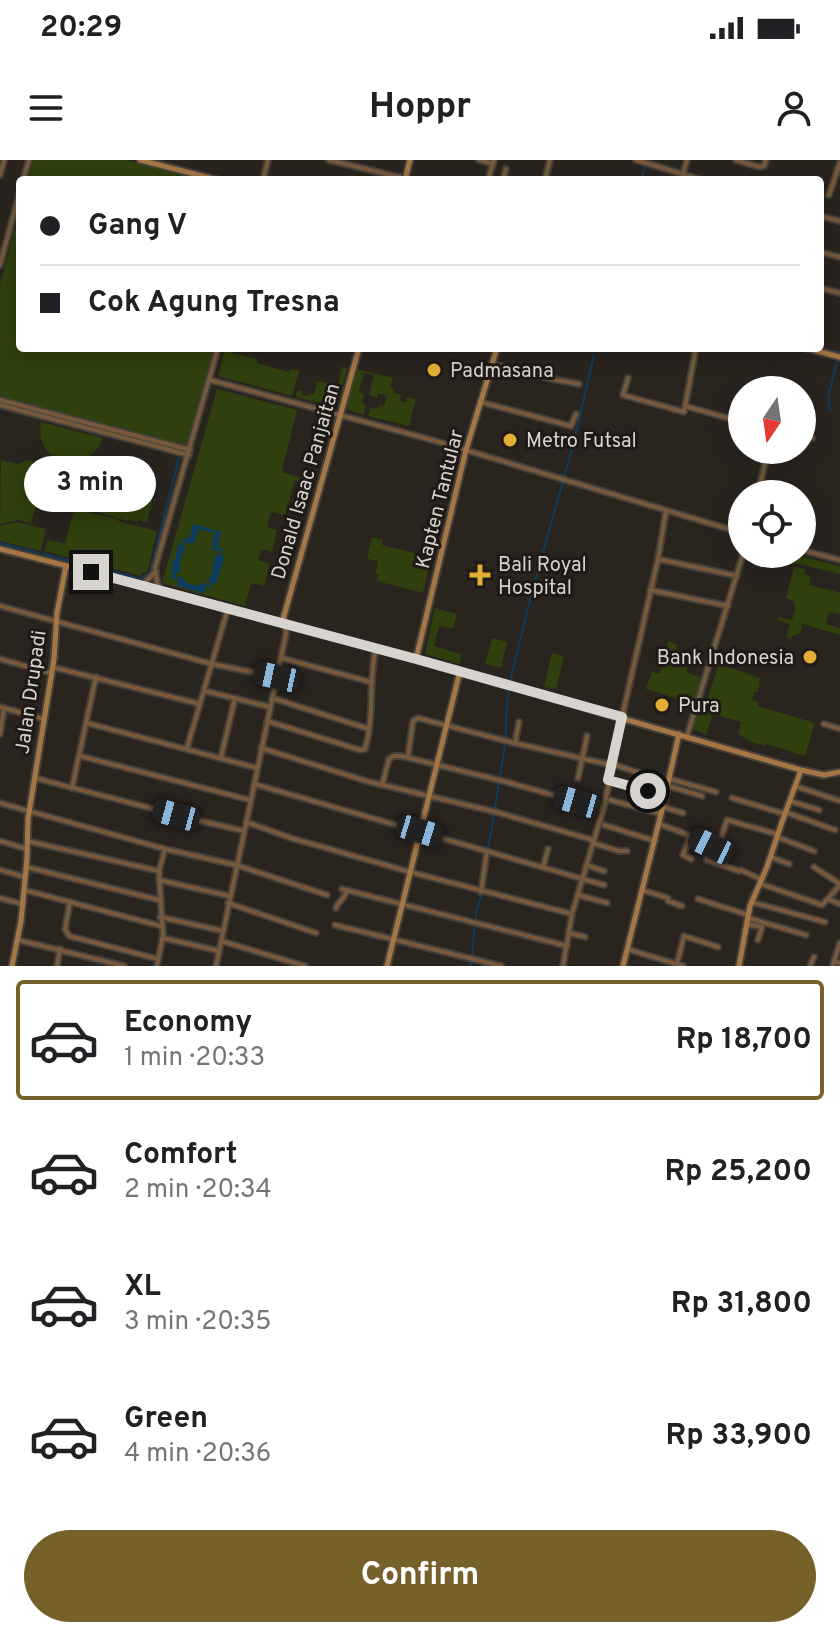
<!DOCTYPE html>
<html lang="en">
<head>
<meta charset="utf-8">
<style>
	:root { --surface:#fff; --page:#f2f2f2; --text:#202124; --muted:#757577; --line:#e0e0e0; --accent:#77612b }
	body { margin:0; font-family:Overpass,sans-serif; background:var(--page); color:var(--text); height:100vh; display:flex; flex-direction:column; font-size:30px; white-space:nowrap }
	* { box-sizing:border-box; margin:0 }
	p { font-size:26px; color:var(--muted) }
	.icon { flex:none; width:44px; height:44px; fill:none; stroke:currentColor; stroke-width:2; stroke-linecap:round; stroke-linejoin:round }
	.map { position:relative; height:806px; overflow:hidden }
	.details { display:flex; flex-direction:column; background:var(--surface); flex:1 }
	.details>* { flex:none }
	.hud { position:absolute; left:16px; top:16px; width:808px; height:176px; border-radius:8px; box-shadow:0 4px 20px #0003; display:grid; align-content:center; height:176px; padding:0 24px; background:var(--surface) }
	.needle { width:52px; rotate:193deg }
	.buttons { position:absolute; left:728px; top:216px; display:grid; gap:16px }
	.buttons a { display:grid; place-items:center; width:88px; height:88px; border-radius:50%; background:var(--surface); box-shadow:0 4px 20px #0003; font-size:40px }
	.end { position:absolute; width:36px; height:36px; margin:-18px; border:10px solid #d7d3cf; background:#111; box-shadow:0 0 0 4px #111 }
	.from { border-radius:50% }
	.bubble { position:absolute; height:56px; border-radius:28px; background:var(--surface); box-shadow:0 4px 20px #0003; font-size:26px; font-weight:700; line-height:56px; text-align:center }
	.car { position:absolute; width:24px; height:48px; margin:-24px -12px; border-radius:10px; box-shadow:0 0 6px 2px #0007; background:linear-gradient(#222 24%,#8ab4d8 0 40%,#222 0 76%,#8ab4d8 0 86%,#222 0) }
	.hud b { display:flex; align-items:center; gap:28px; height:76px; font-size:30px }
	.hud b+b { border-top:2px solid var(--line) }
	.hud i { width:20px; height:20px; background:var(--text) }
	ul { padding:14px 0 0; list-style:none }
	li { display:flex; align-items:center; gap:24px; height:120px; margin:0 16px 12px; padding:0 8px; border:4px solid transparent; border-radius:8px }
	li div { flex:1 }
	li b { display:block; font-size:30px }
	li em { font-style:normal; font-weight:700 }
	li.current { border-color:var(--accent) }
	li>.icon { width:72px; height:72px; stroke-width:1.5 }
	.primary-button { display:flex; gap:16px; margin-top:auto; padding:16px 24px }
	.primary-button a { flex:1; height:92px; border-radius:48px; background:var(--accent); color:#fff; font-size:32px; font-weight:700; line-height:92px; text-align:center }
	.status { display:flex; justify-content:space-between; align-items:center; height:56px; padding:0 40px; background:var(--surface); direction:ltr }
	.status svg { height:22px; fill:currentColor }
	header { display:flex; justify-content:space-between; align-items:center; height:104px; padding:0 24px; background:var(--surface); font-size:36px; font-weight:700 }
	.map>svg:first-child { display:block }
	.green { fill:#2f3f0d }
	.water { fill:#0d3d5e; fill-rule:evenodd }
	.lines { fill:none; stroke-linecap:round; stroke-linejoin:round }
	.stream { stroke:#0d3d5e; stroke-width:2 }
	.street-casing { stroke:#46403b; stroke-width:8 }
	.secondary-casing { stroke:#46403b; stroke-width:9 }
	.street { stroke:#76593c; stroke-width:4 }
	.secondary { stroke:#a47645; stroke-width:5 }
	.route { stroke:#d7d3cf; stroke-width:10 }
	.poi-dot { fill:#e2af34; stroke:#201a16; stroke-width:3 }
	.labels { text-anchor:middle; stroke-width:6; stroke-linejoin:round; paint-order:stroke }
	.poi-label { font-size:20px; fill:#d7d3cf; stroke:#201a16; text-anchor:start }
	.street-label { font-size:20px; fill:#d7d3cf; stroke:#201a16 }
</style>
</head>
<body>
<div class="status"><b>20:29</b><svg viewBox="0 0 49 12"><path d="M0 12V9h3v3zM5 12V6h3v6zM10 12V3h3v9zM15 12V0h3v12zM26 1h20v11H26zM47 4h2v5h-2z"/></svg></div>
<header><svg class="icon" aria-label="menu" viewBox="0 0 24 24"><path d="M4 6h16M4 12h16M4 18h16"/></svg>Hoppr<svg class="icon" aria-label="person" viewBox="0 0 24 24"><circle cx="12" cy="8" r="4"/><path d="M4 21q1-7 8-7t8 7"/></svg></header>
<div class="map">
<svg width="840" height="806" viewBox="0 0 840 806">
	<rect width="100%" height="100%" fill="#2a241f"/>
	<g class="green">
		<polygon points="33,0 127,0 203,20 28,20"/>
		<polygon points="20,49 20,188 214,188 188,286 0,237 0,124"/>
		<polygon points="224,191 257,199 257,203 289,212 291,209 297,210 299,212 292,236 218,216"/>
		<polygon points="342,207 347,208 339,241 336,240 335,244 332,244 331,246 296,237 297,230 302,231 302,235 308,236 310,234 314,234 317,221 338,225"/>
		<polygon points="357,209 393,218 390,228 394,229 394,233 401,235 400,241 406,242 407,237 416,239 409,266 368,256 371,248 375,249 381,245 384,246 387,236 378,233 377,238 369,235 374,215 364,213 359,232 364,234 362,243 366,245 364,255 348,250 347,245"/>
		<polygon points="217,229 297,250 282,310 284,313 310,320 309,323 295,320 285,355 271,352 267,367 277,370 272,392 261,389 258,400 269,404 264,426 251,423 245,446 162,423"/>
		<path d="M41,262L103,278C88,318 33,305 41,262Z"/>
		<polygon points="1,300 18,304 29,300 33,301 25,334 38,338 31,363 18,360 0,364"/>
		<polygon points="87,305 117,313 133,332 135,325 129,321 127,315 156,322 155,329 143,326 141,330 154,333 147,362 138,360 137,362 129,360 128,361 90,350 98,321 81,316 82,310"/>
		<polygon points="55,311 77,316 70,343 58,340 58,337 56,336 55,339 48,337"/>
		<polygon points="74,349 118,359 118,361 157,371 147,413 142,412 141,416 44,391 47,380 65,384"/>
		<polygon points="18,362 46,369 41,391 0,381 0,366"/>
		<polygon points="372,377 383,379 382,385 431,397 423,433 377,421 379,414 375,413 378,401 367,399"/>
		<polygon points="775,394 791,394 840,406 840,414 790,402 791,398"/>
		<polygon points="794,407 805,409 805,414 811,416 809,425 833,431 836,429 836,432 840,433 840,454 829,452 826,464 840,468 840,475 803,464 800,474 797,473 796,476 793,475 791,479 786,477 790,464 777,460 778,457 792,460 796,446 793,445 794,441 786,438"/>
		<polygon points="435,448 457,454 453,469 439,466 434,486 461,494 460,504 425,494"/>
		<polygon points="492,478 507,482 501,508 485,504"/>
		<polygon points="669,481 677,485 676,488 683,500 689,502 686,512 703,518 695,544 646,529 652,512 660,514 668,487 666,486"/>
		<polygon points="552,493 564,496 556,529 544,527"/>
		<polygon points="719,504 760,518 758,532 754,532 752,539 758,542 758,546 815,563 805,596 766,584 765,586 749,581 738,574 741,562 713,554 706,575 695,570 694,566 698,553 702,554"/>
	</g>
	<path class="water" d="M193,364L221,372L217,387L223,389L221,395L225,396L216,424L213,423L212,428L206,427L204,433L177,426L178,420L171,418L173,412L171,411L173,400H175L179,383H182L183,378L189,379ZM199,369L215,373L212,387L215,392L216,390L220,391L219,396L215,395L212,413L208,421L211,423L210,426L206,425L207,422C195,428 187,426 180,415L179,418L175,417L176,413H180C179,404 181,394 187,387L183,386L184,382L189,383L188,385L195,382Z"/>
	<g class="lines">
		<g class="stream">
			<polyline points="641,20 647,0"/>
			<polyline points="830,250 828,237 840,190"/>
			<polyline points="0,383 39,393"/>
			<polyline points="44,394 140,419 150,413 179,298"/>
			<polyline points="488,691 505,585 507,544 511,517 533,428 572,289 594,195"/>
			<polyline points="471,806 476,753 482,733"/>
		</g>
		<defs>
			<g id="street">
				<polyline points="329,0 411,20"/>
				<polyline points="479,0 493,4"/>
				<polyline points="636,0 702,20"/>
				<polyline points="736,0 759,7 764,6 766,0"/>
				<polyline points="0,15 4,0"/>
				<polyline points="23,20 29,0"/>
				<polyline points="263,20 268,0"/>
				<polyline points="488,20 494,0"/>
				<polyline points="503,20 506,9"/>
				<polyline points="545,20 550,0"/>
				<polyline points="681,20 687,0"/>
				<polyline points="829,35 840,3"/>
				<polyline points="820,56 840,61"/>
				<polyline points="820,92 840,97"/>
				<polyline points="0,105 20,31"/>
				<polyline points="820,128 840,133"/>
				<polyline points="492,204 557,220 579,224"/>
				<polyline points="628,218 623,235 684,252 696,188"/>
				<polyline points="210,220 432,280 742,373"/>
				<polyline points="0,240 190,290"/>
				<polyline points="480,242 571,266 576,254"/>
				<polyline points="0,245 189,295"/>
				<polyline points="685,246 742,262"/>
				<polyline points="802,276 812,278"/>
				<polyline points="758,334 768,290"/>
				<polyline points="802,390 840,400"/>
				<polyline points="658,399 737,416"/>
				<polyline points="143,424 156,411"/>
				<polyline points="160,430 157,422 155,408 218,188"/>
				<polyline points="650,430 728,446"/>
				<polyline points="0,446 212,504 277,517"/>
				<polyline points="281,498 371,522"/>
				<polyline points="0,499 51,513"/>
				<polyline points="52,507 200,544"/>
				<polyline points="205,531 270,547"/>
				<polyline points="272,538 369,569"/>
				<polyline points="0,547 44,559"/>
				<path d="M267,561L360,590L365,589C375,556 368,522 376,488"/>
				<polyline points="87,563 257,608"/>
				<polyline points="824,564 840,569"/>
				<polyline points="0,574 4,548"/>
				<polyline points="687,576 743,394"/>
				<polyline points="515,583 519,562"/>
				<polyline points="187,588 228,448"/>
				<polyline points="261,588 366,621 496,652 593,680"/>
				<polyline points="80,596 250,640"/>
				<polyline points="221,597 235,538"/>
				<polyline points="408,597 413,561 418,558 510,582 611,605"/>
				<polyline points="612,604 649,616"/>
				<polyline points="35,618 192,659 244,671"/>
				<polyline points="578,618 587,576"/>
				<polyline points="670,619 716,632"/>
				<polyline points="608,620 665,637"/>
				<polyline points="254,624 604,725"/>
				<polyline points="382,625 389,599 394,596 401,596 503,621 603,649"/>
				<polyline points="668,626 702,636"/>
				<polyline points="795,626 840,641"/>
				<polyline points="72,628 96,517"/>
				<polyline points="732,638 785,654"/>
				<polyline points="610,640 661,654"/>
				<polyline points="790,641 819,650"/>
				<polyline points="0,643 165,689 236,705 327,735"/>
				<polyline points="663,647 683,653"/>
				<polyline points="785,652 835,670"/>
				<polyline points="246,662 291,678 410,712 572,754"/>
				<polyline points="659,664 681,672 711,686 723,688"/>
				<polyline points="604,665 655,681"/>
				<polyline points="690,676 683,695 691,699"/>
				<polyline points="777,677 814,691"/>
				<polyline points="721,678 727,660 777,674"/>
				<polyline points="0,681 27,689"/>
				<polyline points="27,681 159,711"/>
				<polyline points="593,683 619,691 627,691"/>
				<polyline points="711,686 707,698 707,700 739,711 741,710 762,720"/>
				<polyline points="771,697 789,704"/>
				<polyline points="586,705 604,711"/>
				<polyline points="26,707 159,740"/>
				<polyline points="543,707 548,689"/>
				<polyline points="814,707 840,724"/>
				<polyline points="0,710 25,717"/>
				<polyline points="159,720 229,736"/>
				<polyline points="761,724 822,745 840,725"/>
				<polyline points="342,729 567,786"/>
				<polyline points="24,730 161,766"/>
				<polyline points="642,730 668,738 668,741 682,746"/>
				<polyline points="481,732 487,691"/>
				<polyline points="578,735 607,743"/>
				<polyline points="0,738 22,744"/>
				<polyline points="698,739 748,755"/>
				<polyline points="828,739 840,744"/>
				<polyline points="70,742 65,769 69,776 158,799"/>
				<polyline points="751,742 825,762"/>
				<polyline points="228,743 316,773"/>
				<path d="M336,748C339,740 344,741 347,730"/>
				<polyline points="160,757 223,771"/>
				<polyline points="748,758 806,775"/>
				<polyline points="747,764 762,767 758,780"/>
				<polyline points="335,765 501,806"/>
				<polyline points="569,773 585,777"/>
				<polyline points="163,778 219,791"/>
				<polyline points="18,780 124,806"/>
				<polyline points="221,781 305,806"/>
				<polyline points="627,789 683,806"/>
				<polyline points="834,801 840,783"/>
				<polyline points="677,804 684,776 718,787"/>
				<polyline points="57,806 60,789"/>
				<polyline points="157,806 163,775 159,711 165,689"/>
				<polyline points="216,806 286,474 285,464"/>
				<polyline points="563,806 572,754 605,643 620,566 658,399 666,351"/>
				<polyline points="810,806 814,797"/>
				<polyline points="833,806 834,801 840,803"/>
			</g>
			<g id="secondary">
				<polyline points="140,0 218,20"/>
				<polyline points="405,20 410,0"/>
				<polyline points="806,188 840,197"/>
				<polyline points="0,389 142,425 416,499 801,610 824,615 840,612"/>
				<polyline points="282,463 359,188"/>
				<polyline points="416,499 466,290 497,188"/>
				<polyline points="12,806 21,761 27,698 28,659 54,499 57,453 66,406"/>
				<polyline points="387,806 460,511"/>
				<polyline points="623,806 661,654 679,574"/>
				<polyline points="739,806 750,746 767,707 782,662 801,610"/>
			</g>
		</defs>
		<use href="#street" class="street-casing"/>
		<use href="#secondary" class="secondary-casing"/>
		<use href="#street" class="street"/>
		<use href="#secondary" class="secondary"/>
	</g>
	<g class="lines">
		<polyline class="route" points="91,412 416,499 622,557 608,620 648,631"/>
	</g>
	<g class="poi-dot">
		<circle cx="434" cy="210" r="8"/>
		<circle cx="510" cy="280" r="8"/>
		<path d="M476 403h8v8h8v8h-8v8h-8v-8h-8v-8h8z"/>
		<circle cx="810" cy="497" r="8"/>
		<circle cx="662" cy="545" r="8"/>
	</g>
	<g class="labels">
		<g class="poi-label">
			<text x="450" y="217">Padmasana</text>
			<text x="526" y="287">Metro Futsal</text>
			<text x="498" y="411">Bali Royal<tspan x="498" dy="23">Hospital</tspan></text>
			<text x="794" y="504" text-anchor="end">Bank Indonesia</text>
			<text x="678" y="552">Pura</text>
		</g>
		<g class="street-label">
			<text transform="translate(305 321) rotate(-74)" y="7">Donald Isaac Panjaitan</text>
			<text transform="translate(439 339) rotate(-76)" y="7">Kapten Tantular</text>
			<text transform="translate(30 532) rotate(-82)" y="7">Jalan Drupadi</text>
		</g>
	</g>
</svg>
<div class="buttons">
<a><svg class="needle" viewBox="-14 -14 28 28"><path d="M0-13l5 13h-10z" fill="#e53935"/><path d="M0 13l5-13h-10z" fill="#757577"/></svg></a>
<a><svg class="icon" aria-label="locate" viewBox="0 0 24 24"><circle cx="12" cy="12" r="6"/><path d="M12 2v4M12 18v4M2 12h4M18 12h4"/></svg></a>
</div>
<i class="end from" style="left:648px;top:631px"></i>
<i class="end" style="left:91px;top:412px"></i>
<div class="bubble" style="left:24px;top:296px;width:132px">3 min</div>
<i class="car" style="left:277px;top:517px;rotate:282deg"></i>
<i class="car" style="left:577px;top:642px;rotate:286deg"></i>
<i class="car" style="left:176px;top:655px;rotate:285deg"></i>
<i class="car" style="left:420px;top:671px;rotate:107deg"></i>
<i class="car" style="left:711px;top:686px;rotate:296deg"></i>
<div class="hud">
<b><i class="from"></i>Gang V</b>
<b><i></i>Cok Agung Tresna</b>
</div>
</div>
<section class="details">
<ul>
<li class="current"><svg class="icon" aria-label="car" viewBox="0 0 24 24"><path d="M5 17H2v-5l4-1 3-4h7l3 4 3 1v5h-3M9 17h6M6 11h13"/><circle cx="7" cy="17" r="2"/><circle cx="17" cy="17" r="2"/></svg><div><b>Economy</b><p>1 min · 20:33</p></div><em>Rp 18,700</em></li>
<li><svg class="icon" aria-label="car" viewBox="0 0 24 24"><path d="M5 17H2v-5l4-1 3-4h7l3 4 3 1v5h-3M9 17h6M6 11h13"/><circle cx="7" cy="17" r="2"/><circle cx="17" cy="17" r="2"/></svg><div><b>Comfort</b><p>2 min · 20:34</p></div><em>Rp 25,200</em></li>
<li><svg class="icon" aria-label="car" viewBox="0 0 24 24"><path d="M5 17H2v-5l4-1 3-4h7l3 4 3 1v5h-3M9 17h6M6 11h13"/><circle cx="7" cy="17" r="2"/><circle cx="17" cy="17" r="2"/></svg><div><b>XL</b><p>3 min · 20:35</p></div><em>Rp 31,800</em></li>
<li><svg class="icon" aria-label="car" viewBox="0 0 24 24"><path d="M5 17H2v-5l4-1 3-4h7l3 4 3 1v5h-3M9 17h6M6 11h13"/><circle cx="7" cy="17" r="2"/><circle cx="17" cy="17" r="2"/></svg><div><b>Green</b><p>4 min · 20:36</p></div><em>Rp 33,900</em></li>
</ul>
<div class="primary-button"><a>Confirm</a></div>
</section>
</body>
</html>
